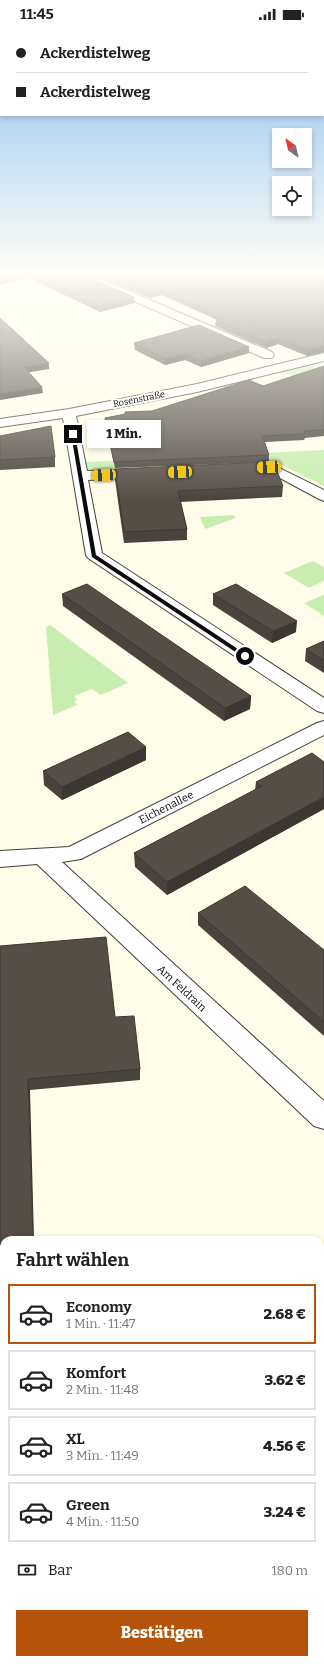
<!DOCTYPE html>
<html lang="de">
<head>
<meta charset="utf-8">
<style>
	:root { --surface:#fff; --page:#f6f6f6; --text:#222; --muted:#767676; --line:#e0e0e0; --accent:#b45309 }
	body { margin:0; font-family:Bitter,serif; background:var(--page); color:var(--text); height:100vh; display:flex; flex-direction:column; font-size:15px; white-space:nowrap }
	* { box-sizing:border-box; margin:0 }
	p { font-size:13px; color:var(--muted) }
	.icon { flex:none; width:22px; height:22px; fill:none; stroke:currentColor; stroke-width:2; stroke-linecap:round; stroke-linejoin:round }
	.map { position:relative; flex:1; overflow:hidden }
	.panel { position:absolute; left:0px; top:1208px; width:324px; height:428px; display:flex; flex-direction:column; background:var(--surface); border-radius:12px 12px 0 0; box-shadow:0 2px 6px #0003 }
	.panel>* { flex:none }
	.top-card { position:absolute; left:0px; top:0px; width:324px; height:88px; box-shadow:0 2px 6px #0003; display:grid; align-content:center; height:88px; padding:0 16px; background:var(--surface) }
	.needle { width:26px; rotate:326deg }
	.tools { position:absolute; left:272px; top:100px; display:grid; gap:8px }
	.tools a { display:grid; place-items:center; width:40px; height:40px; border-radius:0px; background:var(--surface); box-shadow:0 2px 6px #0003; font-size:20px }
	.end { position:absolute; width:18px; height:18px; margin:-9px; border:5px solid #0b0b0b; background:#fff; box-shadow:0 0 0 2px #fff }
	.from { border-radius:50% }
	.bubble { position:absolute; height:28px; border-radius:0px; background:var(--surface); box-shadow:0 2px 6px #0003; font-size:13px; font-weight:800; line-height:28px; text-align:center }
	.car { position:absolute; width:12px; height:24px; margin:-12px -6px; border-radius:5px; box-shadow:0 0 3px 1px #0007; background:linear-gradient(#f5c518 24%,#345 0 40%,#f5c518 0 76%,#345 0 86%,#f5c518 0) }
	.top-card b { display:flex; align-items:center; gap:14px; height:38px; font-size:15px }
	.top-card b+b { border-top:1px solid var(--line) }
	.top-card i { width:10px; height:10px; background:var(--text) }
	ul { padding:0; list-style:none }
	li { display:flex; align-items:center; gap:12px; height:60px; margin:0 8px 6px; padding:0 8px; border:2px solid var(--line); border-radius:0px }
	li div { flex:1 }
	li b { display:block; font-size:15px }
	li em { font-style:normal; font-weight:800 }
	li.selected { border-color:var(--accent) }
	li>.icon { width:36px; height:36px; stroke-width:1.5 }
	h2 { padding:0 16px; font-size:18px; line-height:48px }
	.pay { display:flex; align-items:center; gap:10px; height:44px; padding:0 16px; font-size:15px }
	.pay p { margin-inline-start:auto }
	.action { display:flex; gap:8px; margin-top:auto; padding:8px 16px }
	.action a { flex:1; height:46px; border-radius:0px; background:var(--accent); color:#fff; font-size:16px; font-weight:800; line-height:46px; text-align:center }
	.status { display:flex; justify-content:space-between; align-items:center; height:28px; padding:0 20px; background:var(--surface); direction:ltr }
	.status svg { height:11px; fill:currentColor }
	.map>svg:first-child { display:block }
	.green { fill:#c8eeaf }
	.lines { fill:none; stroke-linecap:round; stroke-linejoin:round }
	.minor-casing { stroke:#3e3e3e; stroke-width:2 }
	.minor { fill:#fff; fill-rule:evenodd }
	.wall { fill:#49433d }
	.shaded-wall { fill:#3c3732 }
	.building { fill:#554e47; stroke:#3c3732 }
	.route { fill:#0b0b0b }
	.labels { text-anchor:middle; stroke-width:4; stroke-linejoin:round; paint-order:stroke }
	.far-street-label { font-size:9px; fill:#0b0b0b; stroke:#fff }
	.street-label { font-size:11px; fill:#0b0b0b; stroke:#fff }
</style>
</head>
<body>
<div class="status"><b>11:45</b><svg viewBox="0 0 49 12"><path d="M0 12V9h3v3zM5 12V6h3v6zM10 12V3h3v9zM15 12V0h3v12zM26 1h20v11H26zM47 4h2v5h-2z"/></svg></div>
<div class="map">
<svg width="324" height="1636" viewBox="0 0 324 1636">
	<rect width="100%" height="100%" fill="#fffdea"/>
	<g class="green">
		<polygon points="306,336 324,344 324,362 280,343"/>
		<polygon points="324,422 324,458 280,436 88,446 86,434"/>
		<polygon points="233,487 236,490 205,501 200,489"/>
		<polygon points="313,533 324,539 324,553 309,560 284,545"/>
		<polygon points="324,567 324,588 304,575 323,567"/>
		<polygon points="50,597 128,655 101,667 92,661 74,668 77,672 74,674 77,677 53,687 46,599"/>
	</g>
	<g class="lines">
		<defs>
			<g id="minor">
				<polygon points="71,244 84,244 272,324 274,327 272,330 264,330 72,246"/>
				<polygon points="324,325 324,333 197,364 76,388 87,443 145,441 150,442 152,445 150,448 145,449 88,452 102,525 324,670 324,685 317,683 88,530 86,527 63,390 0,399 0,391 69,381 197,356"/>
				<polygon points="269,435 324,462 324,473 319,471 267,443 245,443 243,440 245,437"/>
				<polygon points="324,693 324,707 81,831 62,834 324,1073 324,1101 314,1098 37,836 0,839 0,823 69,819 317,695"/>
			</g>
		</defs>
		<use href="#minor" class="minor-casing"/>
		<use href="#minor" class="minor"/>
	</g>
	<g class="wall">
		<polygon points="0,244 75,244 134,275 100,284 29,250"/>
		<polygon points="87,244 324,244 312,244 324,248 324,324 307,328 278,316 266,320 215,298 216,292 217,292 162,267 150,270"/>
		<polygon points="134,315 249,319 249,325 201,339 185,332 165,337 135,322"/>
		<polygon points="324,338 324,408 305,410 304,412 265,414 269,427 269,434 115,440 105,397 105,390 152,383 263,358"/>
		<polygon points="0,408 55,429 55,439 0,442"/>
		<polygon points="115,441 283,458 282,469 180,474 187,501 187,512 124,515 115,452"/>
		<polygon points="62,566 251,668 250,681 224,693 63,578"/>
		<polygon points="213,566 296,604 272,615 213,577"/>
		<polygon points="324,613 324,645 305,633 306,621"/>
		<polygon points="146,719 146,732 62,772 44,757 43,743"/>
		<polygon points="324,734 324,781 167,867 135,839 134,825 255,762 256,754"/>
		<polygon points="198,885 324,922 324,1008 198,897"/>
		<polygon points="0,918 115,989 140,1041 140,1052 30,1062 4,1212 4,1428 0,1429"/>
	</g>
	<g class="shaded-wall">
		<polygon points="29,245 29,250 0,257 0,252"/>
		<polygon points="162,262 162,267 150,270 150,265"/>
		<polygon points="134,269 134,275 100,284 99,278"/>
		<polygon points="279,310 278,316 266,320 266,314"/>
		<polygon points="324,318 324,324 307,328 307,322"/>
		<polygon points="249,319 249,325 201,339 201,333"/>
		<polygon points="185,326 185,332 165,337 165,331"/>
		<polygon points="49,335 49,341 25,345 24,339"/>
		<polygon points="42,359 43,365 0,372 0,366"/>
		<polygon points="297,593 296,604 272,615 273,603"/>
		<polygon points="251,668 250,681 224,693 225,680"/>
		<polygon points="146,719 146,732 62,772 62,759"/>
		<polygon points="324,769 324,781 167,867 167,854"/>
		<polygon points="28,1051 30,1062 34,1212 33,1212"/>
	</g>
	<g class="building">
		<polygon points="0,244 75,244 134,269 99,278 29,245 0,252"/>
		<polygon points="100,244 312,244 324,248 324,318 307,322 279,310 266,314 216,292 225,290 162,262 150,265"/>
		<polygon points="0,290 49,335 24,339 42,359 0,366"/>
		<polygon points="199,297 249,319 201,333 185,326 165,331 134,315"/>
		<polygon points="324,338 324,402 304,403 305,406 262,408 269,427 114,434 105,390 125,386 125,384 152,383 249,352 263,358"/>
		<polygon points="51,398 55,429 0,432 0,408"/>
		<polygon points="267,434 275,438 283,458 178,463 187,501 124,504 115,441"/>
		<polygon points="87,556 251,668 225,680 62,566"/>
		<polygon points="236,556 297,593 273,603 213,566"/>
		<polygon points="324,613 324,633 306,621"/>
		<polygon points="128,704 146,719 62,759 43,743"/>
		<polygon points="312,725 324,734 324,769 167,854 134,825 262,758 256,754"/>
		<polygon points="245,858 324,922 324,994 198,885"/>
		<polygon points="106,909 115,989 134,988 140,1041 28,1051 33,1212 4,1212 4,1419 0,1419 0,918"/>
		<polygon points="4,1579 4,1632 90,1632 93,1636 0,1636 0,1582"/>
	</g>
	<linearGradient id="sky" x2="0" y2="1"><stop stop-color="#8ec0f0"/><stop offset="0.52" stop-color="#fffef6"/><stop offset="1" stop-color="#fffef6" stop-opacity="0"/></linearGradient>
	<rect width="324" height="473" fill="url(#sky)"/>
	<polygon class="route" points="73,405 75,406 96,527 247,627 247,629 243,629 92,529 71,406"/>
	<g class="labels">
		<g class="far-street-label">
			<text transform="translate(139 371) rotate(-11)" y="3">Rosenstraße</text>
		</g>
		<g class="street-label">
			<text transform="translate(166 779) rotate(-27)" y="4">Eichenallee</text>
			<text transform="translate(182 960) rotate(43)" y="4">Am Feldrain</text>
		</g>
	</g>
</svg>
<div class="tools">
<a><svg class="needle" viewBox="-14 -14 28 28"><path d="M0-13l5 13h-10z" fill="#e53935"/><path d="M0 13l5-13h-10z" fill="#767676"/></svg></a>
<a><svg class="icon" aria-label="locate" viewBox="0 0 24 24"><circle cx="12" cy="12" r="6"/><path d="M12 2v4M12 18v4M2 12h4M18 12h4"/></svg></a>
</div>
<i class="end from" style="left:245px;top:628px"></i>
<i class="end" style="left:73px;top:406px"></i>
<div class="bubble" style="left:87px;top:392px;width:74px">1 Min.</div>
<i class="car" style="left:269px;top:439px;rotate:267deg"></i>
<i class="car" style="left:180px;top:444px;rotate:267deg"></i>
<i class="car" style="left:104px;top:447px;rotate:267deg"></i>
<div class="top-card">
<b><i class="from"></i>Ackerdistelweg</b>
<b><i></i>Ackerdistelweg</b>
</div>
<section class="panel">
<h2>Fahrt wählen</h2>
<ul>
<li class="selected"><svg class="icon" aria-label="car" viewBox="0 0 24 24"><path d="M5 17H2v-5l4-1 3-4h7l3 4 3 1v5h-3M9 17h6M6 11h13"/><circle cx="7" cy="17" r="2"/><circle cx="17" cy="17" r="2"/></svg><div><b>Economy</b><p>1 Min. · 11:47</p></div><em>2.68 €</em></li>
<li><svg class="icon" aria-label="car" viewBox="0 0 24 24"><path d="M5 17H2v-5l4-1 3-4h7l3 4 3 1v5h-3M9 17h6M6 11h13"/><circle cx="7" cy="17" r="2"/><circle cx="17" cy="17" r="2"/></svg><div><b>Komfort</b><p>2 Min. · 11:48</p></div><em>3.62 €</em></li>
<li><svg class="icon" aria-label="car" viewBox="0 0 24 24"><path d="M5 17H2v-5l4-1 3-4h7l3 4 3 1v5h-3M9 17h6M6 11h13"/><circle cx="7" cy="17" r="2"/><circle cx="17" cy="17" r="2"/></svg><div><b>XL</b><p>3 Min. · 11:49</p></div><em>4.56 €</em></li>
<li><svg class="icon" aria-label="car" viewBox="0 0 24 24"><path d="M5 17H2v-5l4-1 3-4h7l3 4 3 1v5h-3M9 17h6M6 11h13"/><circle cx="7" cy="17" r="2"/><circle cx="17" cy="17" r="2"/></svg><div><b>Green</b><p>4 Min. · 11:50</p></div><em>3.24 €</em></li>
</ul>
<div class="pay"><svg class="icon" aria-label="cash" viewBox="0 0 24 24"><path d="M3 7h18v10H3z"/><circle cx="12" cy="12" r="2"/></svg>Bar<p>180 m</p></div>
<div class="action"><a>Bestätigen</a></div>
</section>
</div>
</body>
</html>
